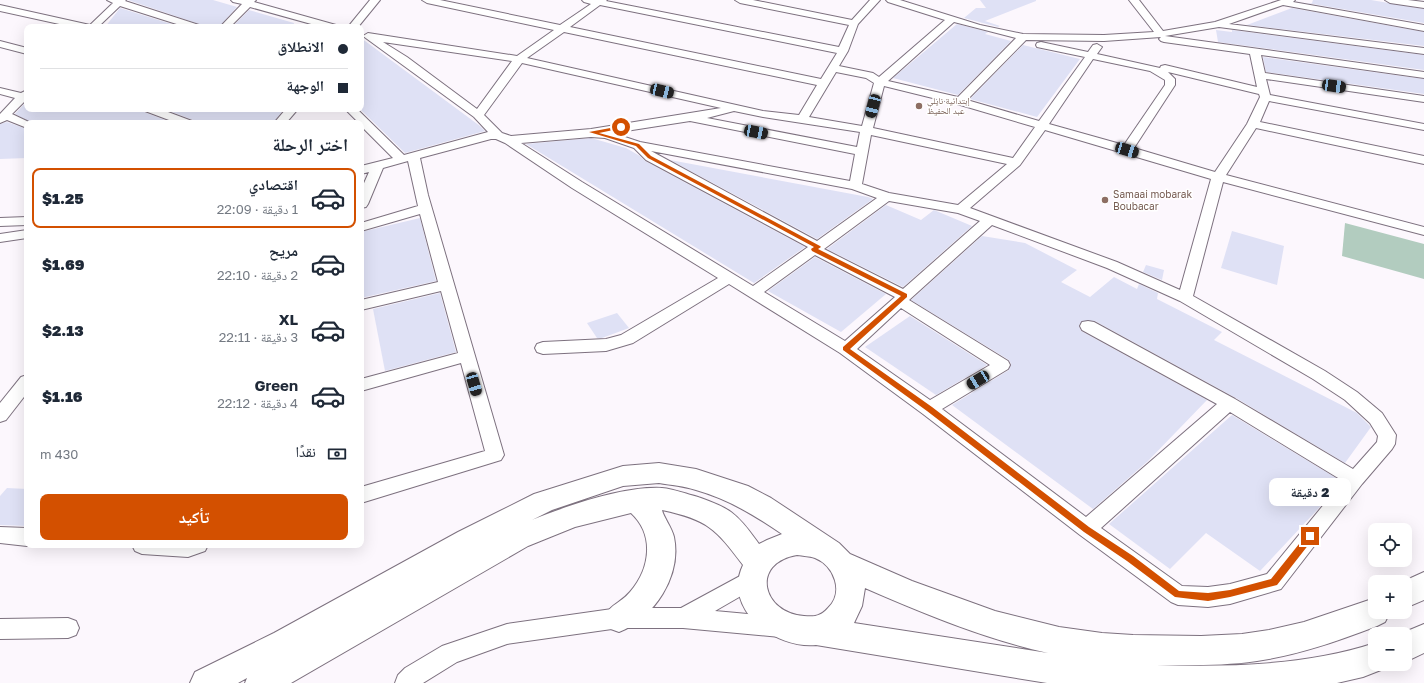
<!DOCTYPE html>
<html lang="ar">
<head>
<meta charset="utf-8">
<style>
	:root { --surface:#fff; --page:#f2f2f3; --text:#1f2937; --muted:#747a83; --line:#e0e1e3; --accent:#d35000 }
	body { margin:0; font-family:"Golos Text","Noto Naskh Arabic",sans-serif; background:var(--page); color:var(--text); direction:rtl; height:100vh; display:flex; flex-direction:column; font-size:15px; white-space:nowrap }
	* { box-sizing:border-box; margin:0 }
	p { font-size:13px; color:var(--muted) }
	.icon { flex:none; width:22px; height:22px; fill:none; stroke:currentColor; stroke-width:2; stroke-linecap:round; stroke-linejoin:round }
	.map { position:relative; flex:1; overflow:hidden; direction:ltr }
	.drawer { position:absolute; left:24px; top:120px; width:340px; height:428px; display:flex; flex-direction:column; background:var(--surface); border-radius:8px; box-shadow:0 4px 16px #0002; direction:rtl }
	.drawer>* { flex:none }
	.top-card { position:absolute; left:24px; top:24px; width:340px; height:88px; border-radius:8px; box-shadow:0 4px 16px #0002; direction:rtl; display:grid; align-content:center; height:88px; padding:0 16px; background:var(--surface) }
	.tools { position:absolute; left:1368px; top:523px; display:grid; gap:8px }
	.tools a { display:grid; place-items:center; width:44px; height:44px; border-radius:8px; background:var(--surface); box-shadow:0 4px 16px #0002; font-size:20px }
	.end { position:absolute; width:18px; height:18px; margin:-9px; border:5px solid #d35000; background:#fff; box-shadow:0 0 0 2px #fff }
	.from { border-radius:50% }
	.bubble { position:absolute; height:28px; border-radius:8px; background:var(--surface); box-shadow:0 4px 16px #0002; font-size:13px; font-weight:800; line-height:28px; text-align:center; direction:rtl }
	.car { position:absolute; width:12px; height:24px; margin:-12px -6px; border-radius:5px; box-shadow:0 0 3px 1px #0007; background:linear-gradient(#222 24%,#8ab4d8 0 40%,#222 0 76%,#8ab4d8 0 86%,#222 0) }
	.top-card b { display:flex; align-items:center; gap:14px; height:38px; font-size:15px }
	.top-card b+b { border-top:1px solid var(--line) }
	.top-card i { width:10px; height:10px; background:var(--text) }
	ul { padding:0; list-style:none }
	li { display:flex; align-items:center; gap:12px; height:60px; margin:0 8px 6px; padding:0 8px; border:2px solid transparent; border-radius:8px }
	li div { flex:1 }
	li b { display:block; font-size:15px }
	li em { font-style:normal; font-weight:800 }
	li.selected { border-color:var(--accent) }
	li>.icon { width:36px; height:36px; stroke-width:1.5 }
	h2 { padding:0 16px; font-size:18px; line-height:48px }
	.pay { display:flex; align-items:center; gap:10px; height:44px; padding:0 16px; font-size:15px }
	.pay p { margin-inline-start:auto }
	.primary-button { display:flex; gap:8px; margin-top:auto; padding:8px 16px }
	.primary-button a { flex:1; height:46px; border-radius:8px; background:var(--accent); color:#fff; font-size:16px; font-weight:800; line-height:46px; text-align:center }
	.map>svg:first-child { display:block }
	.green { fill:#b2ccbf }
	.building { fill:#dfe1f5 }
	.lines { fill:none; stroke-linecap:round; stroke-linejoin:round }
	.street-casing { stroke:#7d717f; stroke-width:2 }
	.highway-casing { stroke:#7d717f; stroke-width:2 }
	.street { fill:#fff; fill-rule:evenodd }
	.highway { fill:#fff; fill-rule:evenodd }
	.route { fill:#d35000 }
	.education-dot { fill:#8d6e63; stroke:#fff; stroke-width:1.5 }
	.labels { text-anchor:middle; stroke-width:3; stroke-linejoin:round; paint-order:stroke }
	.far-education-label { font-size:9px; fill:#785e54; stroke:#fff; text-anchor:start }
	.education-label { font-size:10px; fill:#785e54; stroke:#fff; text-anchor:start }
</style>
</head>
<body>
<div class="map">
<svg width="1424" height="683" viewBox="0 0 1424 683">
	<rect width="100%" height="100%" fill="#fcf7fd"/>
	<polygon class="green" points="1345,223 1424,244 1424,279 1342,256"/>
	<g class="building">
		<polygon points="128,0 213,0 237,7 219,27 202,27 199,24"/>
		<polygon points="980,0 1036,0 1036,1 985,21 1000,26 998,27 964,18 976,8 986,8"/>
		<polygon points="1313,0 1371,0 1424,9 1424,23 1307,3 1312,3"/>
		<polygon points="120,8 181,27 105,27"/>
		<polygon points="1292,8 1424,32 1424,46 1247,25"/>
		<polygon points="249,10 294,23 293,27 232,27"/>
		<polygon points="957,24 988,32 985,34 1011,41 958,95 893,78"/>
		<polygon points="1216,30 1232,32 1232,30 1424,55 1424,70 1218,42"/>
		<polygon points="361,38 480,126 485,131 405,153 361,110"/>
		<polygon points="1023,45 1080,59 1037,117 970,99"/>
		<polygon points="1263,57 1424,79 1424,94 1266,72"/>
		<polygon points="27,101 27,109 142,109 144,112 173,123 32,123 15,114"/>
		<polygon points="164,109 284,109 273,123 196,123 193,120"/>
		<polygon points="7,122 27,129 27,158 0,159 0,124"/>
		<polygon points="591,138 626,148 640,156 645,161 805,247 754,283 526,144"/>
		<polygon points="670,160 868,197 873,199 817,239"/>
		<polygon points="886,205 921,220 934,210 972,226 903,287 827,249"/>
		<polygon points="420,218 436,281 361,298 361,232"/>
		<polygon points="1232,231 1284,246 1277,285 1221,268"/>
		<polygon points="982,236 1025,243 1077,270 1061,282 1090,297 1114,277 1137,289 1139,284 1158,293 1157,299 1222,332 1214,340 1357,413 1371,427 1345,463 1236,398 1095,321 1082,321 1079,325 1081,331 1207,400 1148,461 1093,509 952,405 1009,370 1011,364 1009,360 911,300"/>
		<polygon points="815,257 886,294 841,332 768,291"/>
		<polygon points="1146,265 1164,270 1162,280 1143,272"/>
		<polygon points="440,293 456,352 385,371 373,309"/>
		<polygon points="617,313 629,328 602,338 597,338 587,323"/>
		<polygon points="910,316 987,365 936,395 865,347"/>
		<polygon points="1232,415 1341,481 1318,509 1260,571 1206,533 1170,569 1109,524"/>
		<polygon points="7,488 27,489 27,526 0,525 0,496"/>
	</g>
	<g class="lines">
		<defs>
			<g id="street">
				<polygon points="107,0 126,0 125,1 199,25 201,27 186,27 120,6 98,27 73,27 0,11 0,5 90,25 113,3"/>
				<polygon points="231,0 256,0 254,2 336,25 338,27 322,27 250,7 230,27 220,27 242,4 233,2"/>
				<polygon points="370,0 380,0 358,27 348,27"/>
				<path d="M422,0H440L560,25L591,4L584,2L582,0H607L606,1L839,47L849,25L740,3L735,0H753L852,20L870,0H880L858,24L848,51L839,66L873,73L879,77L945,20L888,2L886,0H900L980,25L1023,34L1104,35L1154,32L1129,0H1139L1163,31L1215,22L1281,0H1295L1293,2L1424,25V31L1283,5L1229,24L1424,48V54L1219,27L1165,36L1424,72V78L1261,55L1265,73L1424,96V102L1266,79L1270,95L1424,124V130L1269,101L1260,122L1424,156V164L1256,128L1226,175L1424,227V235L1223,182L1193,296L1325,371L1357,392L1382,413L1396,435L1395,444L1392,449L1362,484L1281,589L1230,604L1208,607L1178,605L1171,602L1080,535L923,414L840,353L729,284L633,343L606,351L543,354L537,352L535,348L537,344L543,342L606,339L621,335L718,278L572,188L505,143L496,139H491L420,158L428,195L504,455L501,460L361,503V487L485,451L461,363L361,391V379L458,353L441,291L361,310V300L438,282L420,214L361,231V223L418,206L408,161L383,168L368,204L366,207L361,208V190L369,172L361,174V166L393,158L361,126V123H359L345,109H357L404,155L488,132L474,117L363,36L368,33L517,56L554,30L427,3ZM600,5L837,53L821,79L570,27ZM954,22L1016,38L958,97L888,81ZM564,32L817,85L799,115L763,111L527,58ZM1161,37L1159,39L1161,41L1164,42L1250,54L1257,87L1165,65L1161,66L1160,68L1097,54L1102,47L1097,44L1093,45L1088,52L1041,42L1037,43L1036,45L1037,47L1085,57L1039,121L967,100L1026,40L1104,41ZM383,42L512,61L477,109L407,57ZM1093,59L1150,71L1165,80V85L1124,145L1049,124ZM522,63L721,108L591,129L511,136L502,133L484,115ZM836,72L866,78L874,83L862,126L809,117ZM1168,72L1259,94L1260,97L1247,124L1215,172L1134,148L1175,85V79ZM884,86L957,104L1035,127L1013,158L873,128ZM734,111L763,117L860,132L857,147L707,118ZM690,121L855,154L850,181L640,142L613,133ZM1045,130L1211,179L1180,290L1117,262L970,208L1020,165ZM871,135L1007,164L958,205L889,193L862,184ZM591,137L605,138L634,148L646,160L808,247L753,286L582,182L521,143ZM651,151L852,189L877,198L817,241ZM889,201L958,213L980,221L903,289L824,249ZM992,225L1107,268L1180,301L1313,379L1345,400L1370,423L1378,436L1377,442L1353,469L1235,399L1094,322L1088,321L1082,322L1080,326L1082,330L1217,404L1086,517L942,409L1008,369L1010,365L1008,361L909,300ZM815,255L895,297L845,341L764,292ZM901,308L990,365L930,400L857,349ZM1230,412L1343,481L1267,574L1230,584L1208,587L1182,586L1101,528Z"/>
				<polygon points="1385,0 1408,0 1424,2 1424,8 1390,3"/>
				<polygon points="0,41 27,48 27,54 0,47"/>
				<polygon points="0,88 21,93 27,90 27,99 12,114 31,123 27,123 27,128 7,120 0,123 0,114 15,98 0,94"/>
				<polygon points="143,109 160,109 192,121 194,123 177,123 145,111"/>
				<polygon points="286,109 298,109 286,123 274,123"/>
				<polygon points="27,217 27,225 0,226 0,218"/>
				<polygon points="27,230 27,238 0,242 0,234"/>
				<polygon points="27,375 27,393 6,420 0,422 0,403 21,377"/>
				<polygon points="0,527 27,528 27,545 28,545 27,546 0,543"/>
				<polygon points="132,545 208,545 205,551 188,557 142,554 135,551"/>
				<polygon points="753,569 760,571 763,578 760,585 715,611 780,617 788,620 791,627 788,634 780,637 683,628 619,628 507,644 457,662 423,683 395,683 398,675 405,668 442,646 507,624 619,608 681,608"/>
				<polygon points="68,618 76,621 79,628 76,635 68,638 0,639 0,619"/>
			</g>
			<g id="highway">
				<path d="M659,463L696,469L748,486L771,498L839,543L850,554L912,581L995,611L1059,627L1102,633L1133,635L1201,636L1242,634L1269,630L1304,622L1375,598V612H1390L1385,622L1377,626C1338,641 1298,655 1257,661C1224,666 1190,665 1156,665C1229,667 1305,666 1375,643V664H1388L1386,668L1363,677L1337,683H1047L816,645C775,649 722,609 743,565C715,528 708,520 662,510C663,516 672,528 674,537C682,576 654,618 619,632L608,628L604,618C611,603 620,604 630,592C650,569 655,535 631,513L575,527L528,546L291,683H245L247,678L238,683H190L195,672L274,633L458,532L534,494L623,466ZM659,483C671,485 684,486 696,490C728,499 754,515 782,534L767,540L759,544C751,533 743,521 731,512C721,505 709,501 698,497C686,494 674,489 662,488C623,486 567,506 532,520L552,510L623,486ZM797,555C803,556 809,556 815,558C835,566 844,593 828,608C821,616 815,617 804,616C762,613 750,563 797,555ZM865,588C925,614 985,639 1048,653L854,623L862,606Z"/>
				<polygon points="1424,572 1424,600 1405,608 1405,582 1402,582"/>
				<polygon points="1424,624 1424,653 1405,662 1405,634 1400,634"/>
			</g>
		</defs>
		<use href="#street" class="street-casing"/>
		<use href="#highway" class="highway-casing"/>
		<use href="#street" class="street"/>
		<use href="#highway" class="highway"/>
	</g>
	<polygon class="route" points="621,126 623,128 599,133 639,144 651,156 820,246 821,247 818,249 907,294 907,297 850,349 932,407 1089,527 1133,556 1179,591 1208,593 1230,590 1271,579 1307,534 1313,534 1313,539 1277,585 1230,597 1208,601 1175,597 1127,561 1084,532 927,411 843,350 843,347 901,296 812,251 811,249 814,247 648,158 636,146 589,132"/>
	<g class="education-dot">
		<circle cx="919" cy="106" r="4"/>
		<circle cx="1105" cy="200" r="4"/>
	</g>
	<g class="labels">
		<g class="far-education-label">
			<text x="927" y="104">إبتدائية نايلي<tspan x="927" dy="10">عبد الحفيظ</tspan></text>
		</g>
		<g class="education-label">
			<text x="1113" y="198">Samaai mobarak<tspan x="1113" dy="12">Boubacar</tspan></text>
		</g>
	</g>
</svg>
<div class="tools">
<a><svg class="icon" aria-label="locate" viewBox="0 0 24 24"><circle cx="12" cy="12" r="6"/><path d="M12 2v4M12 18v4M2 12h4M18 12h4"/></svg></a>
<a>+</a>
<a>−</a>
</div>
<i class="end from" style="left:621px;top:127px"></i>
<i class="end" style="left:1310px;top:536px"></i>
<div class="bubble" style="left:1269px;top:478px;width:82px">2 دقيقة</div>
<i class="car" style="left:1334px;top:86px;rotate:98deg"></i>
<i class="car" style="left:662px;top:91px;rotate:103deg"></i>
<i class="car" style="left:873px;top:106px;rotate:195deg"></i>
<i class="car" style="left:756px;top:132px;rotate:101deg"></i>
<i class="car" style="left:1127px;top:150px;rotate:107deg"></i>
<i class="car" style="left:978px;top:380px;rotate:239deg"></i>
<i class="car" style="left:474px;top:384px;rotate:164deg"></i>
<div class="top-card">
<b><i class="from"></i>الانطلاق</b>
<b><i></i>الوجهة</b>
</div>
<section class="drawer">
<h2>اختر الرحلة</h2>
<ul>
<li class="selected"><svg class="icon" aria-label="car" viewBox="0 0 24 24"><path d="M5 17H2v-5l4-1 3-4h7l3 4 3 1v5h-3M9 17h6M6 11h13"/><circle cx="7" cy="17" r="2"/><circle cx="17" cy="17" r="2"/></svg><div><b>اقتصادي</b><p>1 دقيقة · 22:09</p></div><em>$1.25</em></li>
<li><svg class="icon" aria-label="car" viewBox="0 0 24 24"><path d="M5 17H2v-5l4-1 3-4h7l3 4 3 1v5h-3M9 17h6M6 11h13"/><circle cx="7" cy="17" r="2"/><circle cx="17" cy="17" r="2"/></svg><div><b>مريح</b><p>2 دقيقة · 22:10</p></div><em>$1.69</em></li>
<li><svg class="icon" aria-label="car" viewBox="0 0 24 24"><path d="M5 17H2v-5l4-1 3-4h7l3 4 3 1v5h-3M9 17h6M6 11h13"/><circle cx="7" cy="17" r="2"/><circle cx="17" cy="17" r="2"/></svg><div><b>XL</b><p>3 دقيقة · 22:11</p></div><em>$2.13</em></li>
<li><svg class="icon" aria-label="car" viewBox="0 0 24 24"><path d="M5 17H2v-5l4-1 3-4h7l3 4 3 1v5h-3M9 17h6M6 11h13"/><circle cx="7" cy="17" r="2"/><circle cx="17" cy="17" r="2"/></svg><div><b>Green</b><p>4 دقيقة · 22:12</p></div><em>$1.16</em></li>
</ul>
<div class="pay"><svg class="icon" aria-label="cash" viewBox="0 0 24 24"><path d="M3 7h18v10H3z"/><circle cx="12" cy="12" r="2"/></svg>نقدًا<p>430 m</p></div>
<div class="primary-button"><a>تأكيد</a></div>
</section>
</div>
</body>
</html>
